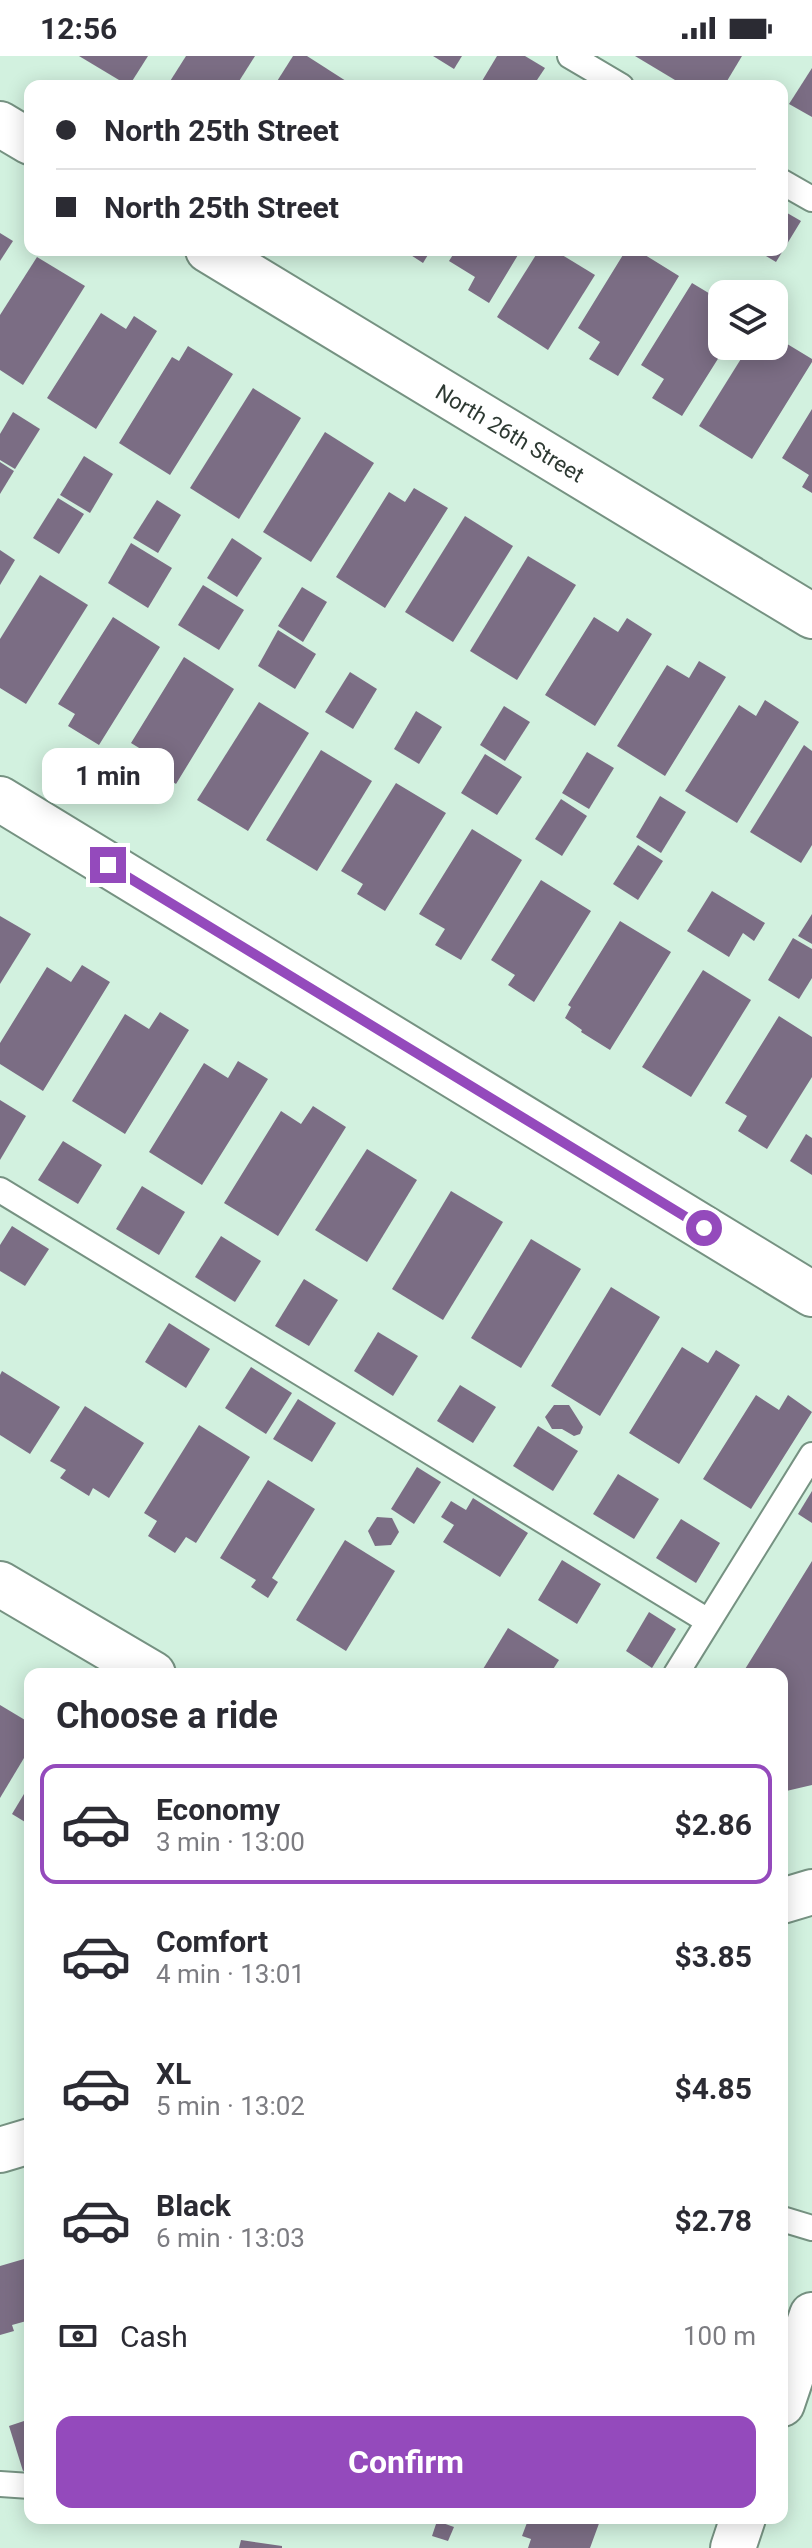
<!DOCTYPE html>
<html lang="en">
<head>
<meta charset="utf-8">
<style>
	:root { --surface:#fff; --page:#f2f2f3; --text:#2b2b33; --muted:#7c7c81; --line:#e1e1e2; --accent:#944abc }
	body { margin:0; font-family:Roboto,sans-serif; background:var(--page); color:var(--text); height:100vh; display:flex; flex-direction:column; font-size:30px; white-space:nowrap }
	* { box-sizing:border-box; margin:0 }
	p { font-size:26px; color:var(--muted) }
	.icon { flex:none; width:44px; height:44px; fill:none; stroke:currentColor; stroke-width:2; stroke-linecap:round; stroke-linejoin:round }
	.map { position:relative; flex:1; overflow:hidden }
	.panel { position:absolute; left:24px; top:1612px; width:764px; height:856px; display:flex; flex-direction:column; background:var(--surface); border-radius:16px; box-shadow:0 4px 20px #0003 }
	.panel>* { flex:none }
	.top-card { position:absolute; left:24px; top:24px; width:764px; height:176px; border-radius:16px; box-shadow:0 4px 20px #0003; display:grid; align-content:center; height:176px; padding:0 32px; background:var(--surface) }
	.buttons { position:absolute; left:708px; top:224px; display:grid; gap:16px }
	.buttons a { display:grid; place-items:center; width:80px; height:80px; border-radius:16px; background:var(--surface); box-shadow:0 4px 20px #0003; font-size:40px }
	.end { position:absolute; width:36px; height:36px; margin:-18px; border:10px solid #944abc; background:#fff; box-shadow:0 0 0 4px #fff }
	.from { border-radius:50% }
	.bubble { position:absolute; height:56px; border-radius:16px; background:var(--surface); box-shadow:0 4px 20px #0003; font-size:26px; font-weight:700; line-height:56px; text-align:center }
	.top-card b { display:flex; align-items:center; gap:28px; height:76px; font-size:30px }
	.top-card b+b { border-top:2px solid var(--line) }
	.top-card i { width:20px; height:20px; background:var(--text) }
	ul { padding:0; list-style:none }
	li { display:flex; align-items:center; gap:24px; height:120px; margin:0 16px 12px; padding:0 16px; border:4px solid transparent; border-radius:16px }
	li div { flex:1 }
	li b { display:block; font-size:30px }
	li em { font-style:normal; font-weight:700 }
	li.on { border-color:var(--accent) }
	li>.icon { width:72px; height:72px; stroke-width:1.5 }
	h2 { padding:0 32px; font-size:36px; line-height:96px }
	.pay { display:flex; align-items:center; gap:20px; height:88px; padding:0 32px; font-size:30px }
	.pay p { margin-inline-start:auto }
	.action { display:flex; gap:16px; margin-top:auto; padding:16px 32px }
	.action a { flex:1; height:92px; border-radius:16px; background:var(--accent); color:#fff; font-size:32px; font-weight:700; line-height:92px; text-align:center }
	.status { display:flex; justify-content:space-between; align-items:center; height:56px; padding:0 40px; background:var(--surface); direction:ltr }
	.status svg { height:22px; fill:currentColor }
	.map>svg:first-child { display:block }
	.building { fill:#7b6d84 }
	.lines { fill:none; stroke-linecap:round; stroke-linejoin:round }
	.lane-casing { stroke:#769282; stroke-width:28 }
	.street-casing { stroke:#769282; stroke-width:48 }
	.secondary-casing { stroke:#769282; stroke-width:48 }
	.lane { stroke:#fff; stroke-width:24 }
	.street { stroke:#fff; stroke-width:44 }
	.secondary { stroke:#fff; stroke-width:44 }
	.route { stroke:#944abc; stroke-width:10 }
	.labels { text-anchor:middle; stroke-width:8; stroke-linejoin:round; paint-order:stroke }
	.street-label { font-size:22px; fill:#2d3932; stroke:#fff }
</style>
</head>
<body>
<div class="status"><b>12:56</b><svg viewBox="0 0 49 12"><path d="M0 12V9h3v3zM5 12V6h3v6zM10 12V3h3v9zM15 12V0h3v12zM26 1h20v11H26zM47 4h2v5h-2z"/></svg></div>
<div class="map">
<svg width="812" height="2492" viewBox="0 0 812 2492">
	<rect width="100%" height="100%" fill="#d2f1df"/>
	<g class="building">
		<polygon points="79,0 148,0 129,30"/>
		<polygon points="186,0 255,0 236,30 167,30"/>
		<polygon points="293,0 307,0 346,25 342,30 274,30"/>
		<polygon points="433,0 462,0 454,13"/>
		<polygon points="497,0 525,0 545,12 533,30 479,30"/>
		<polygon points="635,0 742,0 724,30 685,30"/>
		<polygon points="812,12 812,61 789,48"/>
		<polygon points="782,154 801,165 776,206 756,194 782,194"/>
		<polygon points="0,177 13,185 0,205"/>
		<polygon points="403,194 431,194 423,207"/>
		<polygon points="456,194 521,194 489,247 468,234 475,221 449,205"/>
		<polygon points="539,194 554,194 595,219 548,294 497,261"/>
		<polygon points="626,194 637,194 679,220 618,320 589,303 600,286 578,272"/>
		<polygon points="37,201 85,230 23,329 0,314 0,259"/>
		<polygon points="692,227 722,245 722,290 726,290 682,360 652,342 664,323 641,309"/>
		<polygon points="101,257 126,273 134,260 157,275 96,373 47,342"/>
		<polygon points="774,280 812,303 812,306 752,403 699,370 749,290 774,290"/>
		<polygon points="188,290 233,318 170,419 119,387 172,301 179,305"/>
		<polygon points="253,332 301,362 239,463 190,432"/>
		<polygon points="812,353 812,437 802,431 809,419 782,402"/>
		<polygon points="13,356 40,373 15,413 0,404 0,378"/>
		<polygon points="325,376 374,407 311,506 263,476"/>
		<polygon points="84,400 113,418 90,457 60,439"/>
		<polygon points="0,406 14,415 0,438"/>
		<polygon points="414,432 448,452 385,552 336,521 389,436 405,446"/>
		<polygon points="58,442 84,458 59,498 33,482"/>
		<polygon points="157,444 181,459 158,497 133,482"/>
		<polygon points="465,460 513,490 453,586 405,556"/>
		<polygon points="232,482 262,502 237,541 207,522"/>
		<polygon points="131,487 172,512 148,552 108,527"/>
		<polygon points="0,494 15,504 0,529"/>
		<polygon points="528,500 576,529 517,624 470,595"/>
		<polygon points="40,519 88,549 26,648 0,632 0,583"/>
		<polygon points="203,529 244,554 219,594 178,569"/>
		<polygon points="302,531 327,546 303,586 278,570"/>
		<polygon points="113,561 160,591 99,689 68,670 75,658 58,648"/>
		<polygon points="594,561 618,576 627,562 652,578 595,670 545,639"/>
		<polygon points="278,574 316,598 295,633 258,610"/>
		<polygon points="184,601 234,633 176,728 152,712 157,703 131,687"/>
		<polygon points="699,605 726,621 665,720 617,690 667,609 689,622"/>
		<polygon points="350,616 377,633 353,673 325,656"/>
		<polygon points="765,644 799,666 737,767 685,735 739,649 756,660"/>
		<polygon points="259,646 309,677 248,775 197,744"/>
		<polygon points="504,650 530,666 505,705 480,689"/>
		<polygon points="416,655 442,671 419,708 394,693"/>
		<polygon points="804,689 812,695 812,789 801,807 750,776"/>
		<polygon points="321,694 372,725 317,815 266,784"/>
		<polygon points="587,696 614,712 589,753 562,737"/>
		<polygon points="485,698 522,721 497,759 461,737"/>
		<polygon points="396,727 446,757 385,855 357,838 363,828 341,815"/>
		<polygon points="660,740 686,756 661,797 636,781"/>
		<polygon points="561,743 587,760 562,800 535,783"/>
		<polygon points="472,773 522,804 461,904 435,889 445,873 419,858"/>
		<polygon points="638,789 663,805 638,844 613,828"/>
		<polygon points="541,824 591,855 534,946 508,929 515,919 491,904"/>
		<polygon points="712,835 765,867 754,885 743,877 729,901 687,875"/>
		<polygon points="812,858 812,888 798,880"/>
		<polygon points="0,860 31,878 0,928"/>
		<polygon points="620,865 671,896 610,994 581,976 582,974 565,962 571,951 568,949"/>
		<polygon points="793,882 812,893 812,922 799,943 768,924"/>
		<polygon points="82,909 110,926 43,1035 0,1008 0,987 47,911 71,926"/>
		<polygon points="703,914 751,944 691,1041 642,1011"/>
		<polygon points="160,956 189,974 125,1078 72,1045 125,958 149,973"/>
		<polygon points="779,960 812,981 812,1021 767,1093 738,1075 747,1060 725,1047"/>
		<polygon points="238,1005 268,1023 202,1129 149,1096 204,1007 228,1022"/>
		<polygon points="0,1044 26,1060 0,1104"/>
		<polygon points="313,1050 346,1071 278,1180 224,1147 281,1055 301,1068"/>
		<polygon points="806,1078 812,1082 812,1119 790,1105"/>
		<polygon points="63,1085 102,1109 78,1148 38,1124"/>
		<polygon points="367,1093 417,1124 367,1206 315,1174"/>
		<polygon points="142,1130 185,1156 159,1199 116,1173"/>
		<polygon points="451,1135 503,1166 443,1264 392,1233"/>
		<polygon points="12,1170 49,1193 25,1230 0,1215 0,1189"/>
		<polygon points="221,1180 261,1205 235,1246 195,1221"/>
		<polygon points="531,1183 581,1213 521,1312 471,1282"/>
		<polygon points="304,1223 338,1244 309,1290 275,1270"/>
		<polygon points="611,1231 660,1261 600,1360 551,1330"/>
		<polygon points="169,1267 210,1293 186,1332 145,1306"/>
		<polygon points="378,1276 418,1300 393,1340 354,1315"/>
		<polygon points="682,1291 708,1307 716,1294 740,1309 679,1408 629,1377"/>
		<polygon points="251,1311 292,1337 266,1378 225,1352"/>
		<polygon points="2,1315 60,1351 30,1398 0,1379 0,1319"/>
		<polygon points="460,1329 496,1351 473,1387 437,1365"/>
		<polygon points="756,1339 779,1354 788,1339 812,1356 751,1453 703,1423"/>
		<polygon points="298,1343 336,1367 312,1406 273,1383"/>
		<polygon points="554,1349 569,1349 583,1371 580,1378 574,1380 562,1373 552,1373 545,1361"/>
		<polygon points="85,1350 144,1387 109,1442 93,1432 89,1440 60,1422 66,1414 50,1405"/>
		<polygon points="199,1369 250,1401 196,1487 186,1481 175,1497 148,1480 157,1465 144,1457"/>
		<polygon points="538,1370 578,1395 553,1435 513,1410"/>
		<polygon points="417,1411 441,1426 414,1468 391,1453"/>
		<polygon points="618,1418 659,1443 634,1483 593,1458"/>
		<polygon points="268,1424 315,1453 272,1522 278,1526 268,1542 251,1531 256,1524 220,1502"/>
		<polygon points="812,1435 812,1467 798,1458"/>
		<polygon points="473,1442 528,1477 500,1521 443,1486 454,1469 441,1461 451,1445 466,1454"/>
		<polygon points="377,1461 392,1462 399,1476 391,1489 375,1490 368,1475"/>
		<polygon points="681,1463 720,1487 696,1527 656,1502"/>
		<polygon points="345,1484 395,1515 346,1595 296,1564"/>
		<polygon points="562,1504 601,1528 577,1568 538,1544"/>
		<polygon points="812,1505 812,1729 782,1736 782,1618 742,1618"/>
		<polygon points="649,1556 676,1573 652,1612 626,1595"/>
		<polygon points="508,1572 559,1604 550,1618 480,1618"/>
		<polygon points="0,1649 30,1667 30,1692 0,1742"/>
		<polygon points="30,1728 30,1769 12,1758"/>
		<polygon points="24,2203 30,2223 30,2264 12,2269 14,2275 0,2279 0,2210"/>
		<polygon points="30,2363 30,2413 23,2415 9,2370"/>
		<polygon points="539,2462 601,2462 590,2492 528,2492 531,2483 522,2480 528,2464 537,2467"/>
		<polygon points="437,2465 454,2471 448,2485 432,2480"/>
		<polygon points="241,2484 282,2490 282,2492 239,2492"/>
	</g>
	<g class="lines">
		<defs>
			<g id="lane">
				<polyline points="570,0 621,30"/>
				<polyline points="782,126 812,143"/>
				<polyline points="0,1134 708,1565"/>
				<polyline points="676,1618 812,1399"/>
				<polyline points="782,2163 812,2172"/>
				<polyline points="0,2428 30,2430"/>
			</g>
			<g id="street">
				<polyline points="0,68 30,86"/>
				<polyline points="208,194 812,560"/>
				<polyline points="0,743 812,1238"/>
				<polyline points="0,1528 153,1618"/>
				<polyline points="782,2348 812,2259"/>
				<polyline points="733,2492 743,2462"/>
			</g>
			<g id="secondary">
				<polyline points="782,1845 812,1836"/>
				<polyline points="0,2094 30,2085"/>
			</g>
		</defs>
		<use href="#lane" class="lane-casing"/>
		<use href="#street" class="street-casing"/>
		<use href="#secondary" class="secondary-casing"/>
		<use href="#lane" class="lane"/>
		<use href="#street" class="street"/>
		<use href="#secondary" class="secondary"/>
	</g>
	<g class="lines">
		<polyline class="route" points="108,809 704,1172"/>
	</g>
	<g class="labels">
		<g class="street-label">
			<text transform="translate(510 377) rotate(31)" y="8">North 26th Street</text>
		</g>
	</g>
</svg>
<div class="buttons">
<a><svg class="icon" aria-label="layers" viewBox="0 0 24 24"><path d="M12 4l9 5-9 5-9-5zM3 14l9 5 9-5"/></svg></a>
</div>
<i class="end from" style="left:704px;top:1172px"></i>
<i class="end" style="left:108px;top:809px"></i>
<div class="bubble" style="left:42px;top:692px;width:132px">1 min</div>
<div class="top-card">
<b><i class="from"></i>North 25th Street</b>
<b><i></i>North 25th Street</b>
</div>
<section class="panel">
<h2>Choose a ride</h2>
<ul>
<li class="on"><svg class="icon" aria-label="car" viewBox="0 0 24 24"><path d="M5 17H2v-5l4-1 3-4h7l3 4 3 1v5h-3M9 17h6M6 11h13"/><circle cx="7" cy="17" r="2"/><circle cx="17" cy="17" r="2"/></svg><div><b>Economy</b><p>3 min · 13:00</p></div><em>$2.86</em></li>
<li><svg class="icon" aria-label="car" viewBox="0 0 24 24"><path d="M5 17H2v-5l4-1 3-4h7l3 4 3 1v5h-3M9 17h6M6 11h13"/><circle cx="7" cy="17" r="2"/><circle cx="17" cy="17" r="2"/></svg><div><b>Comfort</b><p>4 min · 13:01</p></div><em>$3.85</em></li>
<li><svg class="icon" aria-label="car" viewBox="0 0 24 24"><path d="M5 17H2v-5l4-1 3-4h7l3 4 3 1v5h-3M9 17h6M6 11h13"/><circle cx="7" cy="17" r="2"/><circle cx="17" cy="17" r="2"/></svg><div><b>XL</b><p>5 min · 13:02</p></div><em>$4.85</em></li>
<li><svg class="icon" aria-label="car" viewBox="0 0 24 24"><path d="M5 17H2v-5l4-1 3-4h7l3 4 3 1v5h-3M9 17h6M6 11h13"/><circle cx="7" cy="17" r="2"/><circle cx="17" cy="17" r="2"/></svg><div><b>Black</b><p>6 min · 13:03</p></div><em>$2.78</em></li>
</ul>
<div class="pay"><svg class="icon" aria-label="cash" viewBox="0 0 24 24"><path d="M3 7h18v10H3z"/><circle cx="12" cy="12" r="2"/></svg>Cash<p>100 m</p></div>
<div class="action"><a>Confirm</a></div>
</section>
</div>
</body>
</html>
